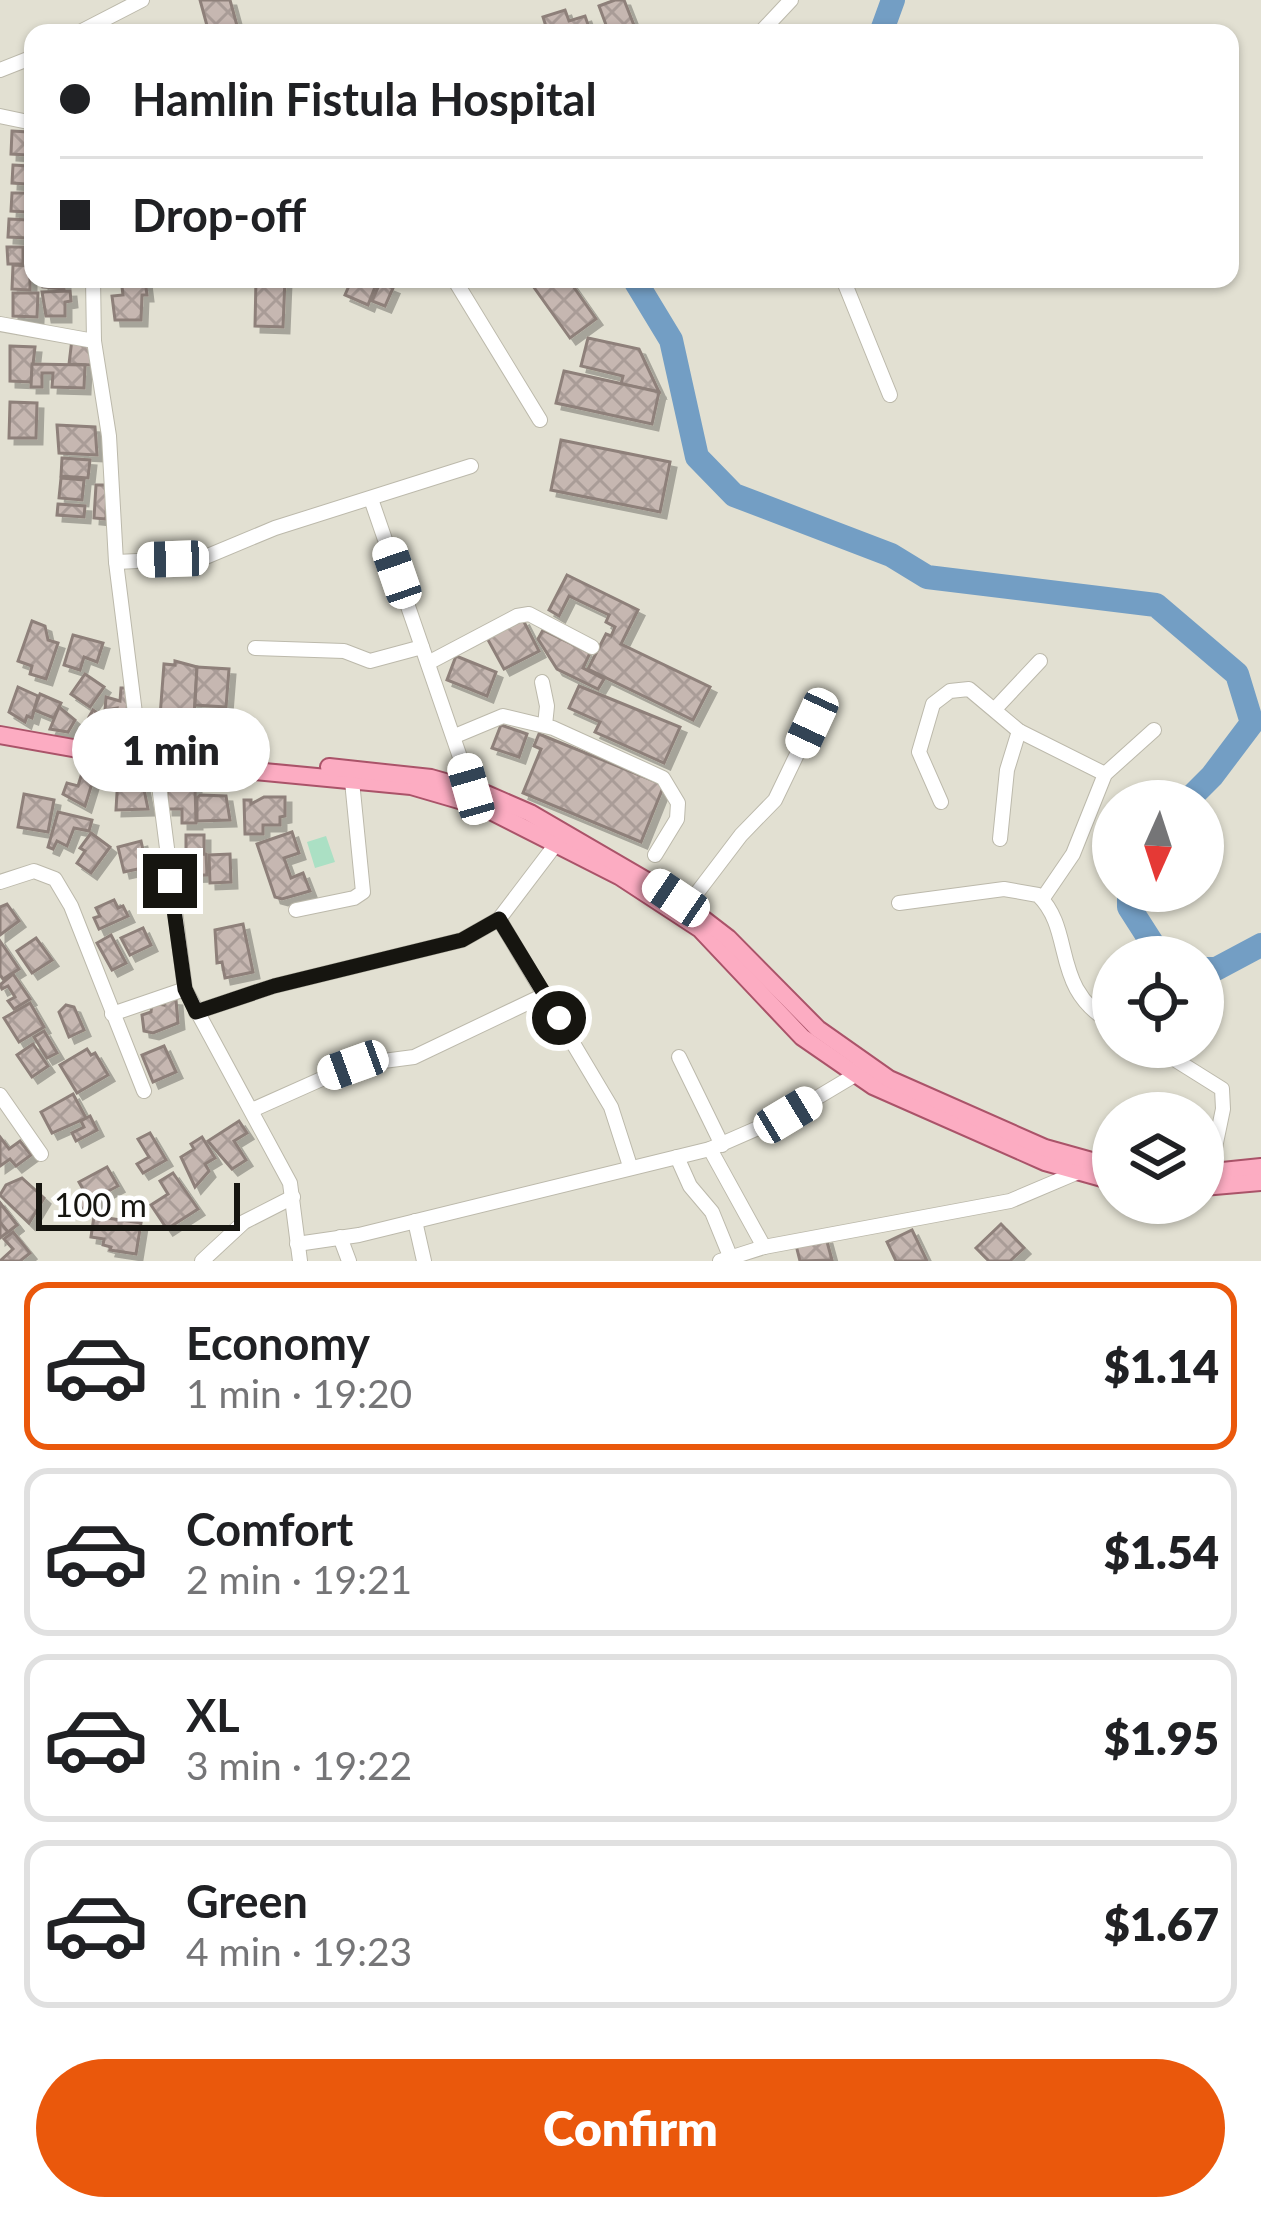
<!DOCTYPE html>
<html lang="en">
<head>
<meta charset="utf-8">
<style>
	:root { --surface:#fff; --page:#f2f2f2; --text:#202124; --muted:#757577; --line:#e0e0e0; --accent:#ea580c }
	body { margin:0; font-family:Lato,sans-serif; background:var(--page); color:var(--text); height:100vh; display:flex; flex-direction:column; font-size:45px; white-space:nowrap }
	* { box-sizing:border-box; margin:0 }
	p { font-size:39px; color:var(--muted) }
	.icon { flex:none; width:66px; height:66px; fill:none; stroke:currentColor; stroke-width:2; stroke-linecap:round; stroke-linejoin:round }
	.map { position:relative; height:1261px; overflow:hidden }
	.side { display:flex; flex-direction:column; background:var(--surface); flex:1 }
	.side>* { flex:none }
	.guide { position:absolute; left:24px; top:24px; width:1215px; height:264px; border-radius:24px; box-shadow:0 3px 9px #0004; display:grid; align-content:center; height:264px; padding:0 36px; background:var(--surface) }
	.needle { width:78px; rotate:183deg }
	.controls { position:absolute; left:1092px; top:780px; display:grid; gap:24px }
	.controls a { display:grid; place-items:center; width:132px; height:132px; border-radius:50%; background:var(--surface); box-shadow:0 3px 9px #0004; font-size:60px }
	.scale { position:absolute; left:36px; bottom:30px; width:204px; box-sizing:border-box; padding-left:12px; border:6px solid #161510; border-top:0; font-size:33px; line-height:42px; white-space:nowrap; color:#161510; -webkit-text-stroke:9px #fff; paint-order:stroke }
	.end { position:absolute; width:54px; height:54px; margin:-27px; border:15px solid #161510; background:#fff; box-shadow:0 0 0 6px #fff }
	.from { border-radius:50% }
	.bubble { position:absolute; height:84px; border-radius:42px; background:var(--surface); box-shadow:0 3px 9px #0004; font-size:39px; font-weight:800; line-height:84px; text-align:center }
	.car { position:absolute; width:36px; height:72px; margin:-36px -18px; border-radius:15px; box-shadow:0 0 9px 3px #0007; background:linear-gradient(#fff 24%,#345 0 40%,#fff 0 76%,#345 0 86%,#fff 0) }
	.guide b { display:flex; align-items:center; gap:42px; height:114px; font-size:45px }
	.guide b+b { border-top:3px solid var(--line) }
	.guide i { width:30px; height:30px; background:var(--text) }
	ul { padding:21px 0 0; list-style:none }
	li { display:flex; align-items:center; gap:36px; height:168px; margin:0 24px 18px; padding:0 12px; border:6px solid var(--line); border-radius:24px }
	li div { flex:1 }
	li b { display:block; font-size:45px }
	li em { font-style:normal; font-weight:800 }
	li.current { border-color:var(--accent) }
	li>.icon { width:108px; height:108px; stroke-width:1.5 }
	.primary-button { display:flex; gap:24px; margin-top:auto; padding:24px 36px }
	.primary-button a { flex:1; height:138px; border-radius:72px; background:var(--accent); color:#fff; font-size:48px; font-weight:800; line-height:138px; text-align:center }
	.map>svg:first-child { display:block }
	.pitch { fill:#abe0c4 }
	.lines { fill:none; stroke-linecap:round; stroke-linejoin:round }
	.river { stroke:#739ec4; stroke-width:24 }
	.building { fill:url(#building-cross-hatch); stroke:#8e807a; stroke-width:3; filter:url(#shadow) }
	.minor-casing { stroke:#bcb9ab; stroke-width:16 }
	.major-casing { stroke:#aa5369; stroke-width:20 }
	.minor { stroke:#fff; stroke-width:14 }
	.major { stroke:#fcacc2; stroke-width:16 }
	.route { stroke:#161510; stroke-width:15 }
</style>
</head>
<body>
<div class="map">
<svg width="1261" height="1261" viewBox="0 0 1261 1261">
	<defs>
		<pattern id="building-cross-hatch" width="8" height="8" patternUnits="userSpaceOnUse" patternTransform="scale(3)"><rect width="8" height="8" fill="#c6b7b1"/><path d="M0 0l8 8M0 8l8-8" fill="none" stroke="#a99c97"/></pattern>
		<filter id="shadow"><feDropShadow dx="6" dy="6" stdDeviation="0" flood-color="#0004"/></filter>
	</defs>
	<rect width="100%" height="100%" fill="#e2e0d2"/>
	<polygon class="pitch" points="326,836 335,862 315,868 307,842"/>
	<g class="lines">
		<g class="river">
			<polyline points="881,33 893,0"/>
			<polyline points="634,279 671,340 697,457 734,495 891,555 927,577 1156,605 1237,674 1252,723 1212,776 1187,801"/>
			<polyline points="1129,891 1129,907 1161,957"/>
			<polyline points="1203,969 1216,969 1261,945"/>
		</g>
	</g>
	<g class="building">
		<polygon points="200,0 230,0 239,33 209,33"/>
		<polygon points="615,0 624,0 637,33 609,33 599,6"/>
		<polygon points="565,10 569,21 585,16 591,33 548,33 543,17"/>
		<polygon points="12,131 28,132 27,155 11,154"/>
		<polygon points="13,165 28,166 26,184 12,183"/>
		<polygon points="12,193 27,193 26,212 11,211"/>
		<polygon points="9,219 28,220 27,238 8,237"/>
		<polygon points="7,247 23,247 23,264 8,264"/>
		<polygon points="13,265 30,266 30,290 12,289"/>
		<polygon points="43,279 64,279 64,289 43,287"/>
		<polygon points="121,279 145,279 147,295 142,295 141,320 115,320 112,296 123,295"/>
		<polygon points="256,279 285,279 283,327 255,326"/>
		<polygon points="352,279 364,279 363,282 375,287 368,305 345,295"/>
		<polygon points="528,279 568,279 596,319 570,338"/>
		<polygon points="380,283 393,288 385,306 372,301"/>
		<polygon points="70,291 71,301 65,302 65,316 46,316 42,292"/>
		<polygon points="13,293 38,293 37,317 13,316"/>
		<polygon points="588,338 639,349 659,392 621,384 623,376 581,366"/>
		<polygon points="72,339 88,341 92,365 69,364"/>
		<polygon points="10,346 35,347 31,382 10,381"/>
		<polygon points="32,364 85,365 84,388 52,387 53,373 42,373 42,387 31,387"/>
		<polygon points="564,371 659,392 652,424 556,403"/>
		<polygon points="10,402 37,403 36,438 9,438"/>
		<polygon points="57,425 95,427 97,455 59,453"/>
		<polygon points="561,440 670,462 660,512 551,490"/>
		<polygon points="62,458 90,460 88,478 61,476"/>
		<polygon points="61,478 84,480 82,500 59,498"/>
		<polygon points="96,485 107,485 106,519 94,518"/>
		<polygon points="58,504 85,506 84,517 57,515"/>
		<polygon points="567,575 638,610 621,644 710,687 693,720 588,669 606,634 611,636 615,627 606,622 609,615 569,596 559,616 549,610"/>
		<polygon points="523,620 539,651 504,669 487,638"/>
		<polygon points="32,621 45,626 48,640 58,643 46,679 30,674 32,666 18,661"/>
		<polygon points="543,630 590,653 583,668 604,679 598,689 557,669 538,639"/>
		<polygon points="73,635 103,643 97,662 84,657 80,670 64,665"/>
		<polygon points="456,656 496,672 487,696 447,680"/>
		<polygon points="175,661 197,667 193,733 159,730 164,664 175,665"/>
		<polygon points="197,667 229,669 226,707 195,705"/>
		<polygon points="85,674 104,687 90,707 71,694"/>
		<polygon points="579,686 680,727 664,763 595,732 600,722 569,708"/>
		<polygon points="18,687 38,696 32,718 27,716 25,722 9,712"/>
		<polygon points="121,688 126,688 128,695 127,714 116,713 117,708 105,710 106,697 120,701"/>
		<polygon points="40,694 61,703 54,718 34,710"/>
		<polygon points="59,707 75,720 68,732 50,729"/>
		<polygon points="93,710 108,720 104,726 89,717"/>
		<polygon points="501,725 527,734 519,757 492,748"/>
		<polygon points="539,734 664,785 641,842 523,793 541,749 534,746"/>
		<polygon points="82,773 94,777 85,806 63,794 67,783 78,786"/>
		<polygon points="141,775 148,809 116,810 118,776"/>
		<polygon points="195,785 196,823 182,823 182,809 167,809 167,786"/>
		<polygon points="24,794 54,800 48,832 18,827"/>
		<polygon points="200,795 226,796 230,820 197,821 197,798"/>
		<polygon points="264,797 285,797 285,816 280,817 280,825 263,825 263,834 245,834 244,800 251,800 251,804"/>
		<polygon points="58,812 92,820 89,831 74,828 67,846 57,841 53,849 48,847"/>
		<polygon points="292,832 299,853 284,858 291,878 303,873 310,891 282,899 275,897 257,844"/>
		<polygon points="91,833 110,847 91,873 77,863 85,851 80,848"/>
		<rect x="186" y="835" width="18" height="18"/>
		<polygon points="141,841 147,867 124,872 118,847"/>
		<polygon points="206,854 207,875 183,876 182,856"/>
		<polygon points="230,854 231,882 210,883 209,855"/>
		<polygon points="114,900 118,908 123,906 128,916 99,929 94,918 100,916 96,908"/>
		<polygon points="7,904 19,921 0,935 0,907"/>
		<polygon points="243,924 253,972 225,978 222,962 217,963 215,930"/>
		<polygon points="143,928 151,945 130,955 121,938"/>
		<polygon points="111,935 126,963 112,970 97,943"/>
		<polygon points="36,938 52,960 32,973 17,951"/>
		<polygon points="0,941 19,969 3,979 0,975"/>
		<polygon points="13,974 30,999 14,1009 8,1001 15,997 8,986 2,989 0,985"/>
		<polygon points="165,999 176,1000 178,1023 153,1033 144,1031 142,1015 151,1012 152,1003 164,1005"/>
		<polygon points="30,1003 44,1027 19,1042 4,1018"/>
		<polygon points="66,1005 74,1007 84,1030 69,1037 59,1012"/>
		<polygon points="44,1031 57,1053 47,1058 34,1037"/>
		<polygon points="33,1044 48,1066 32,1077 17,1055"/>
		<polygon points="164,1046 176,1072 153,1082 142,1055"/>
		<polygon points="87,1049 91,1055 95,1053 108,1075 77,1093 60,1065"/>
		<polygon points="73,1094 86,1118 52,1133 41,1112"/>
		<polygon points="90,1116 97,1130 76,1141 72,1133 84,1127 81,1121"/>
		<polygon points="239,1121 247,1133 234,1141 246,1160 232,1169 208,1141"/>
		<polygon points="150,1133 166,1160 143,1173 137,1164 149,1157 138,1139"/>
		<polygon points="0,1137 9,1149 20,1141 31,1155 16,1166 10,1159 0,1166"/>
		<polygon points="202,1137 215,1158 205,1164 209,1171 195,1187 181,1157 194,1149 191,1144"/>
		<polygon points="107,1167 118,1186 95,1198 98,1203 83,1211 75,1196 84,1191 79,1182"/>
		<polygon points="173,1173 198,1209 167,1229 151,1205 168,1194 160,1181"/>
		<polygon points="22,1178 44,1198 29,1223 0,1195 6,1185"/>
		<polygon points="0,1203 17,1225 0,1238"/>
		<polygon points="0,1203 17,1225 8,1232 0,1222"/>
		<polygon points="94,1216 141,1223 136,1254 110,1250 111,1247 103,1245 104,1239 91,1237"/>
		<polygon points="1001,1224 1024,1248 1010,1261 989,1261 976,1248"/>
		<polygon points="912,1230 927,1261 896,1261 887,1242"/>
		<polygon points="13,1232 30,1253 20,1261 0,1261 13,1249 4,1239"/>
		<polygon points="826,1238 832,1260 800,1261 796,1245"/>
	</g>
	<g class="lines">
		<defs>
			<g id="minor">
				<polyline points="78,33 142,0"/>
				<polyline points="760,33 791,0"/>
				<polyline points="0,70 33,57"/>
				<polyline points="0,116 33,123"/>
				<polyline points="93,279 94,341"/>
				<polyline points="454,279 540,420"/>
				<polyline points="843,279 890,395"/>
				<polyline points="0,324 94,341 109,436 116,562 140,753"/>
				<polyline points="371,499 471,789"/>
				<polyline points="116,562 203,558 275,528 471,466"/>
				<polyline points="255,648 344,651 370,661 422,647"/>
				<polyline points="428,663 517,616 529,614 592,647"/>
				<polyline points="542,682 547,706 545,725"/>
				<polyline points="995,709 1040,661"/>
				<polyline points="455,736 503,716 553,728 663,778 678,803 677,819 655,855"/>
				<polyline points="156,762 185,989 290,1183 300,1261"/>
				<polyline points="941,802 919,752 933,704 950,691 969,689 1019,731 1105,774"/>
				<polyline points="1000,839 1007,770 1019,731"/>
				<polyline points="0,882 34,871 55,879 71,906 144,1091"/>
				<polyline points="1043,898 1073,854 1105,774 1154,730"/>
				<path d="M899,903L1004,889L1038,895C1076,932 1049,988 1113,1024"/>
				<polyline points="687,906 741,835 775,800 812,723"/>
				<polyline points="296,910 354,898 363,892 352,781"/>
				<polyline points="499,919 611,1107 630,1166"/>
				<polyline points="196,1012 274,986 462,940 499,919 556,844"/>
				<polyline points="112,1014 185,989"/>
				<polyline points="1155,1047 1222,1089 1223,1109 1208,1181"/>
				<polyline points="679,1057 722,1145"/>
				<polyline points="0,1095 41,1154"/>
				<polyline points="252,1110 353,1065 414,1057 544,995"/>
				<polyline points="710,1149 764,1247"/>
				<polyline points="677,1157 690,1186 712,1212 732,1261"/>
				<polyline points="415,1221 424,1261"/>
				<polyline points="340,1237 349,1261"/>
				<polyline points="297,1244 359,1235 710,1149 788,1115 855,1075 858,1068"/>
				<polyline points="202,1261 244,1222 293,1197"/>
				<polyline points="720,1261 764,1247 1010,1201 1076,1173 1081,1166"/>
			</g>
			<g id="major">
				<polyline points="0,735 140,760 411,786 483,807 619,876 700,929 802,1037 873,1086 1045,1162 1113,1181"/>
				<polyline points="329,767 431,778 484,793 530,813 676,898 728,938 818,1029 889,1079 1045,1148 1113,1167"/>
				<polyline points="1203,1173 1261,1167"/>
				<polyline points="1203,1187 1261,1182"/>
			</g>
		</defs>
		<use href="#minor" class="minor-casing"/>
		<use href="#major" class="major-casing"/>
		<use href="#minor" class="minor"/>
		<use href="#major" class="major"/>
	</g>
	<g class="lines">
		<polyline class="route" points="170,881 185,989 196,1012 274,986 462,940 499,919 559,1018"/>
	</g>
</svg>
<div class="controls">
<a><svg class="needle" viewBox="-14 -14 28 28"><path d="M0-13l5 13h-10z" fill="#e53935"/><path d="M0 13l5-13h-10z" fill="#757577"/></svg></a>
<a><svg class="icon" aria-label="locate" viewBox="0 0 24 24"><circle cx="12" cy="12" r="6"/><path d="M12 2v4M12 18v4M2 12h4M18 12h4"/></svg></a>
<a><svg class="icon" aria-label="layers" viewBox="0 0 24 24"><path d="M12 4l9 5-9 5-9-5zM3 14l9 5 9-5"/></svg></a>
</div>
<div class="scale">100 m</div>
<i class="end from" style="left:559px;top:1018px"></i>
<i class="end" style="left:170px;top:881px"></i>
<div class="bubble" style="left:72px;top:708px;width:198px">1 min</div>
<i class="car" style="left:173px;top:559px;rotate:268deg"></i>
<i class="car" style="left:397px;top:573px;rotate:341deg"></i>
<i class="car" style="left:812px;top:723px;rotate:205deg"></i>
<i class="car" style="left:471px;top:789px;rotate:344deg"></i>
<i class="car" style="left:676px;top:898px;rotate:304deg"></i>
<i class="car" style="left:353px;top:1065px;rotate:250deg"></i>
<i class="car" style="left:788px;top:1115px;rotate:59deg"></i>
<div class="guide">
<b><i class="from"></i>Hamlin Fistula Hospital</b>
<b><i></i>Drop-off</b>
</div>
</div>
<section class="side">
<ul>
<li class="current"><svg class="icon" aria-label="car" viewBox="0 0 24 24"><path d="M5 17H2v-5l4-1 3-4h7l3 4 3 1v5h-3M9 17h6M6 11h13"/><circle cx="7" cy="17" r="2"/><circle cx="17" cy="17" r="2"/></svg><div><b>Economy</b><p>1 min · 19:20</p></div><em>$1.14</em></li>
<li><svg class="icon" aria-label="car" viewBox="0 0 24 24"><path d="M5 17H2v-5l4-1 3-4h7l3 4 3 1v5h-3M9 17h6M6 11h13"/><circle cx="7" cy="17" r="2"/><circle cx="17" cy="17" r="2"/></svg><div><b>Comfort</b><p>2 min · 19:21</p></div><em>$1.54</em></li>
<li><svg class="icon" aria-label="car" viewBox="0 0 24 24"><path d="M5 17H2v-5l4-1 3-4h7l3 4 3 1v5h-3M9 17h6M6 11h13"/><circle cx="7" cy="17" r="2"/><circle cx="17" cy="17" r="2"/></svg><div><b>XL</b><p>3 min · 19:22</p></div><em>$1.95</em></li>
<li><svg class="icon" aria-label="car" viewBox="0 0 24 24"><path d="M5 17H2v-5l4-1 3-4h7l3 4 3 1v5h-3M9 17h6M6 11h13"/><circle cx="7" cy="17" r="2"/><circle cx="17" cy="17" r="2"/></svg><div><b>Green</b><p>4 min · 19:23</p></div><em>$1.67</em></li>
</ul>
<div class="primary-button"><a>Confirm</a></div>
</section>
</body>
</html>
